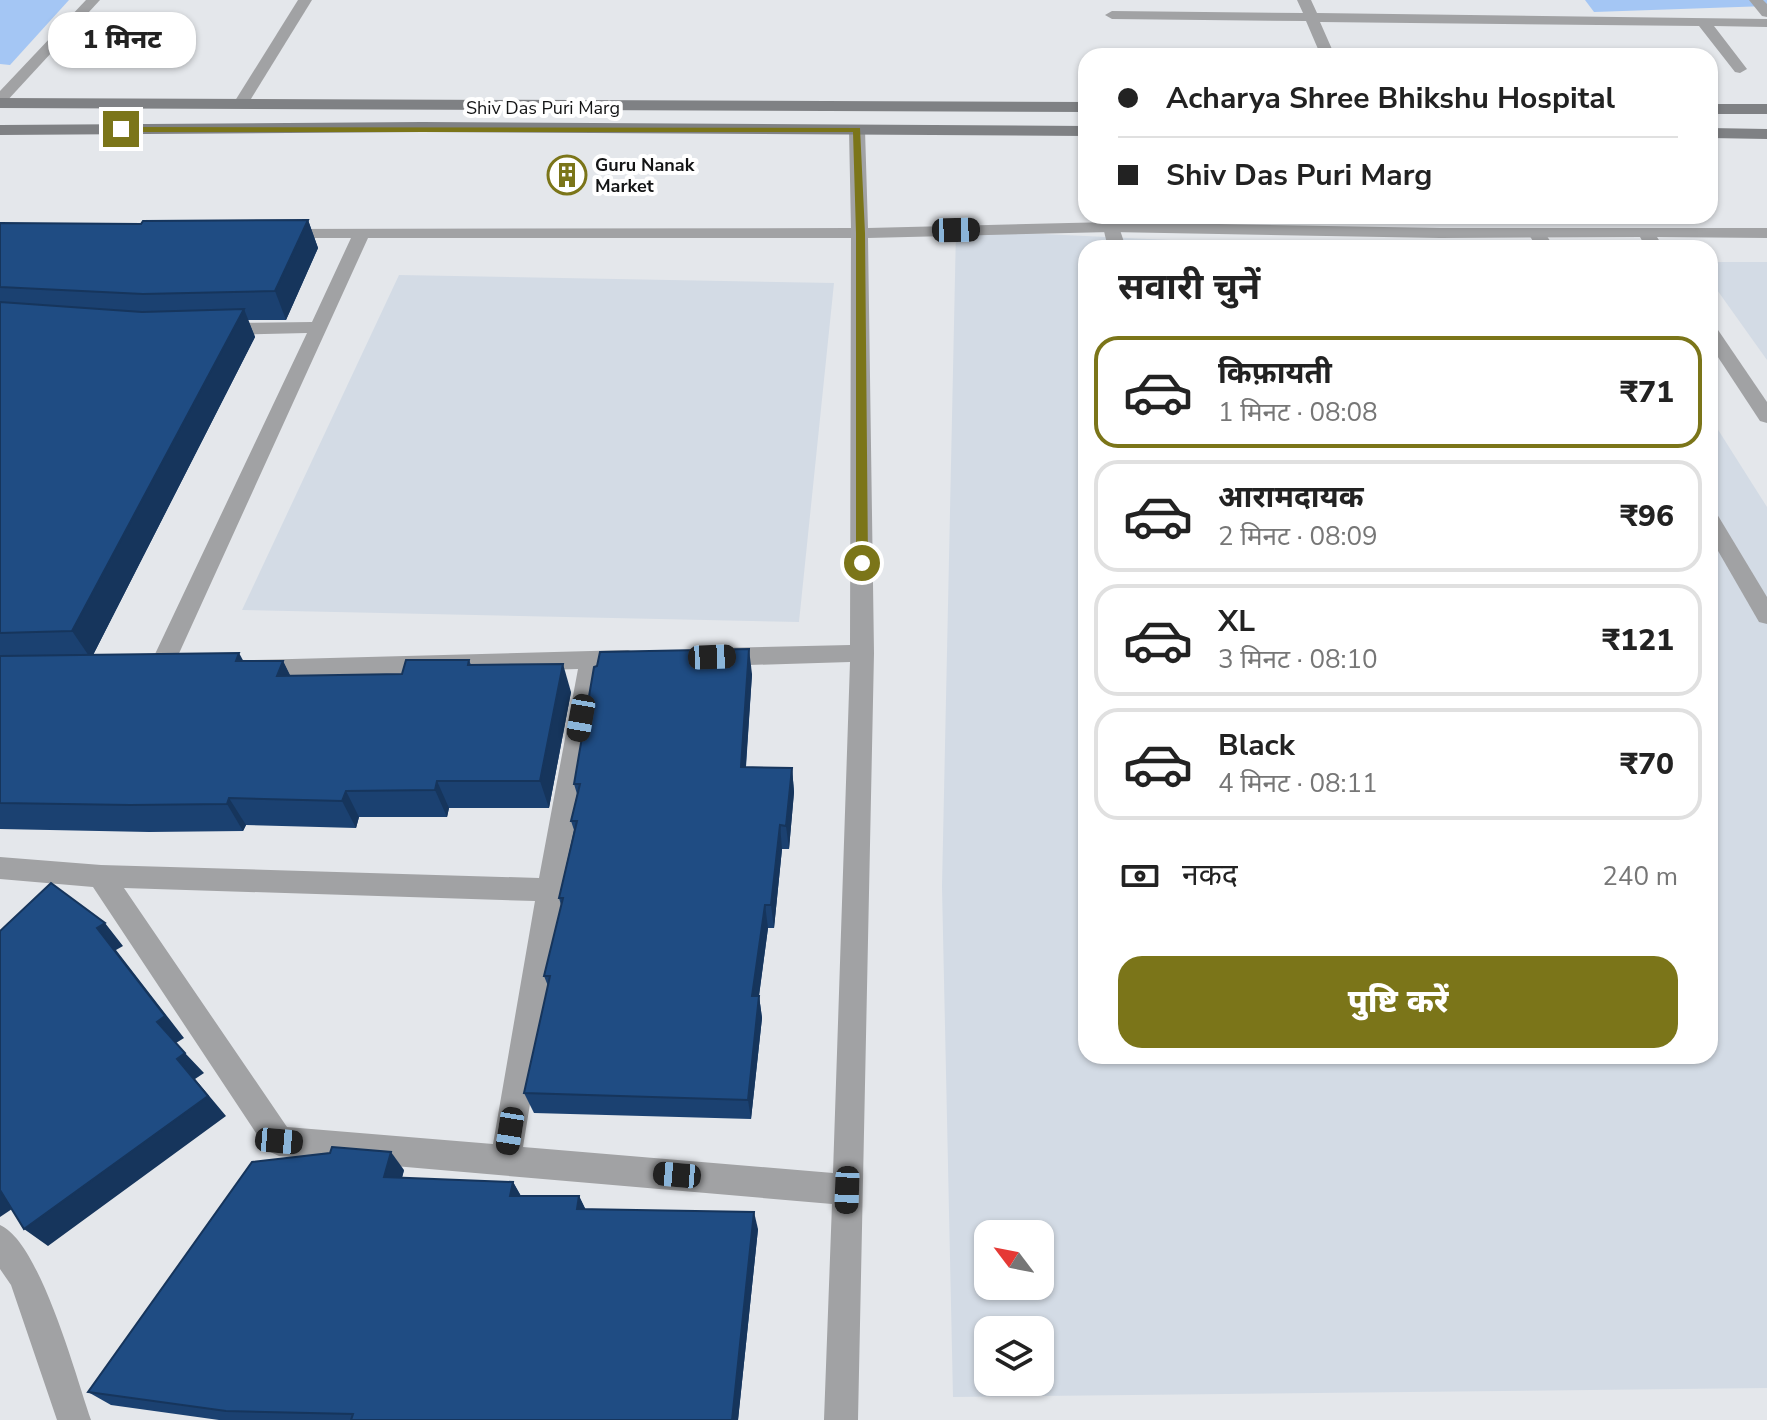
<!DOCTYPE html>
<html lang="hi">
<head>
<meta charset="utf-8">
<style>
	:root { --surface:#fff; --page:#f6f6f6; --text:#222; --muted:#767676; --line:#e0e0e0; --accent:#7b7519 }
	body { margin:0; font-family:"Nunito Sans","Noto Sans Devanagari",sans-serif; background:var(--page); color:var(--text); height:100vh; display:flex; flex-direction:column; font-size:30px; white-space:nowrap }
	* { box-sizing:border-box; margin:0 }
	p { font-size:26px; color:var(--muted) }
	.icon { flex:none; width:44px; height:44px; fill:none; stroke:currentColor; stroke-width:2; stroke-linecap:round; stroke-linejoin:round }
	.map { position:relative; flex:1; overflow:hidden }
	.side { position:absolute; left:1078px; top:240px; width:640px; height:824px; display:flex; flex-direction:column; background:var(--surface); border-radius:24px; box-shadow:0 2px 6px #0004 }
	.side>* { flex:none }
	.banner { position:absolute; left:1078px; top:48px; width:640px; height:176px; border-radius:24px; box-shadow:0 2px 6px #0004; display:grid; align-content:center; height:176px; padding:0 40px; background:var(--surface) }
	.needle { width:52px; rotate:302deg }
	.fabs { position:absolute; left:974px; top:1220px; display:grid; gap:16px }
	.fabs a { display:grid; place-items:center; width:80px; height:80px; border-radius:16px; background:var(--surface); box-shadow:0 2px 6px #0004; font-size:40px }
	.end { position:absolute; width:36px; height:36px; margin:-18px; border:10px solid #7b7519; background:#fff; box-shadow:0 0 0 4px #fff }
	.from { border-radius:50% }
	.bubble { position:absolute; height:56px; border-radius:24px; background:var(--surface); box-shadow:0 2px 6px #0004; font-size:26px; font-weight:800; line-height:56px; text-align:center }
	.car { position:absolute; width:24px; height:48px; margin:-24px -12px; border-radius:10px; box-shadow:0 0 6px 2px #0007; background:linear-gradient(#222 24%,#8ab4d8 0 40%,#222 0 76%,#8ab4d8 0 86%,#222 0) }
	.banner b { display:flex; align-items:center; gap:28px; height:76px; font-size:30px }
	.banner b+b { border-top:2px solid var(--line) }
	.banner i { width:20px; height:20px; background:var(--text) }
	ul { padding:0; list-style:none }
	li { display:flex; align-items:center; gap:24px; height:112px; margin:0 16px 12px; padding:0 24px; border:4px solid var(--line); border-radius:24px }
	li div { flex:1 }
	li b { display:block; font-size:30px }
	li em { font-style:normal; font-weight:800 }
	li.on { border-color:var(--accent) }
	li>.icon { width:72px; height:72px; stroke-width:1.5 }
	h2 { padding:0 40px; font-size:36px; line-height:96px }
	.pay { display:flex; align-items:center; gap:20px; height:88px; padding:0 40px; font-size:30px }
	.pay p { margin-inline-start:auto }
	.action { display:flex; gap:16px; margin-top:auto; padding:16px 40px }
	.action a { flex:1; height:92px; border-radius:24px; background:var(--accent); color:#fff; font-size:32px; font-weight:800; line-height:92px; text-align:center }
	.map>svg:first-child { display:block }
	.built { fill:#d3dbe5; fill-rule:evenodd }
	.green { fill:#a4c6f4 }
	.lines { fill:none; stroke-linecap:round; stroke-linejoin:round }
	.lane { fill:#a1a2a4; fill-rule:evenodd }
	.street { fill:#a1a2a4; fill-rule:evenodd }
	.secondary { fill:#7f8184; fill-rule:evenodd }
	.wall { fill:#1b4171 }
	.shaded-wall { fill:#16355c }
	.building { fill:#1f4c83; stroke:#16355c; stroke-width:2 }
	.route { fill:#7b7519 }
	.labels { text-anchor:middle; stroke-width:8; stroke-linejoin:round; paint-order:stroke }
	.far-street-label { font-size:18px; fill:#141516; stroke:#fff }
	.far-poi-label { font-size:18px; font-weight:bold; fill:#141516; stroke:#fff; text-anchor:start }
</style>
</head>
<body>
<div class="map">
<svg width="1767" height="1420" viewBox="0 0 1767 1420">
	<rect width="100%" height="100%" fill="#e4e7eb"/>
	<g class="built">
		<path d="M956,230L1344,248H1086V1056H1710V417L1767,507V1388L953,1397L942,887ZM988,1234H1040V1286H988ZM988,1330H1040V1382H988Z"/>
		<polygon points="1710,262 1767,262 1767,360 1710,280"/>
		<polygon points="399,275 834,283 799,622 242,610"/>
	</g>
	<g class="green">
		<polygon points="0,0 69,0 10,65 0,64"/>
		<polygon points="1585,0 1767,0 1767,6 1594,12"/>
	</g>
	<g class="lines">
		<g class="lane">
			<polygon points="1111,222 1119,227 1126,248 1108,248 1103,227"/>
			<polygon points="1536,228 1542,229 1555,248 1537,248 1528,233"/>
			<polygon points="1710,512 1717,514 1767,597 1767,624 1759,622 1710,537"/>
		</g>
		<g class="street">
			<polygon points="86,0 100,0 5,103 0,104 0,91"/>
			<polygon points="298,0 312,0 246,107 236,107 233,104"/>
			<polygon points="1297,0 1311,0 1317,13 1767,19 1767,27 1714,26 1747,69 1740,73 1735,72 1699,26 1320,22 1335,56 1321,56 1306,21 1112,19 1105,15 1112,11 1303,13"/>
			<polygon points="1749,0 1763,0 1767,4 1767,17 1762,16"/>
			<path d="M857,125L865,130L868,228L1111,222L1440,228H1767V238L1657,237L1664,248H1646L1640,237L1440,238L1111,232L868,238L874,653L858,1420H824L832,1204L279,1156L268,1151L93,887L0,879V857L101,865L539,878L578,669L253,678L245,675L241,669L245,663L253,660L628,650L636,653L640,659L636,665L601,668L523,1147L833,1173L850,662L717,666L709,663L705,657L709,651L717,648L850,645L851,238H368L171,671L167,677L159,680L151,677L147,671L307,333L221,335L212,329L221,323L312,322L351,238H282L274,233L276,229L851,228L849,130ZM124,888L535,901L493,1144L287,1127Z"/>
			<polygon points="1710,325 1716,327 1767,402 1767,423 1760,421 1710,345"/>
			<path d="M0,1225C40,1242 76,1377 91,1420H57L11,1285L0,1269Z"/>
		</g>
		<g class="secondary">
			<polygon points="0,98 1086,102 1086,112 0,108"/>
			<rect x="1710" y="104" width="57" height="10"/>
			<polygon points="422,122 1086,126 1086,136 422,132 0,135 0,125"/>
			<polygon points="1710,128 1767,129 1767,139 1710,138"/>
		</g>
	</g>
	<g class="wall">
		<polygon points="308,220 318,248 286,320 248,320 255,337 93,655 244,661 283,661 290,676 402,674 469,660 471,665 571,692 549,808 449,808 447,817 359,817 356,828 246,825 243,831 149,832 0,829 0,223 141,224"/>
		<polygon points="597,666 752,674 746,767 792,768 794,792 789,849 782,849 774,928 768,928 759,996 762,1018 751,1119 534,1113 524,1093 548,986 544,976 561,905 559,898 574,830 571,821 577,794 574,784"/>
		<polygon points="404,1170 402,1178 513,1182 521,1196 579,1196 586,1210 758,1229 738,1420 219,1420 111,1405 88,1392"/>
	</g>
	<g class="shaded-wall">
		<polygon points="308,220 318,248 286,320 275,291"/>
		<polygon points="244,309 255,337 91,659 72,631"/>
		<polygon points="749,649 752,674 744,791 741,767"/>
		<polygon points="239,653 254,680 236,661"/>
		<polygon points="283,661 297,689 277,676"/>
		<polygon points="563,664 571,692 549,808 540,781"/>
		<polygon points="792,768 794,792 789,849 786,826"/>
		<polygon points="437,781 449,808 447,817 435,790"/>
		<polygon points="346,791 359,817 356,828 342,801"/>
		<polygon points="229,798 246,825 243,831 227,804"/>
		<polygon points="780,825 782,849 774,928 771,905"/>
		<polygon points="765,905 768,928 756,1017 752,996"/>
		<polygon points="105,923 123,946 116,950 184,1038 176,1043 157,1022 97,928"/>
		<polygon points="759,996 762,1018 751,1119 748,1100"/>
		<polygon points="185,1053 204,1073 195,1079 226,1116 48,1246 24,1229 177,1059"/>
		<polygon points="391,1152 404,1170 397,1195 384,1177"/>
		<polygon points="513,1182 523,1200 510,1196"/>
		<polygon points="0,1187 21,1203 0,1217"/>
		<polygon points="579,1196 587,1213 577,1209"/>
		<polygon points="754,1212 758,1229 738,1420 732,1420"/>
	</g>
	<g class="building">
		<polygon points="308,220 275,291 143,294 0,287 0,223 141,224 143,221"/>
		<polygon points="0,302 142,312 244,309 72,631 0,633"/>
		<polygon points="749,649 741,767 792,768 786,826 780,825 771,905 765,905 752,996 759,996 748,1100 524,1093 550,976 544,976 563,898 559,898 577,821 571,821 580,784 574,784 594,667 597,666 600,652"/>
		<polygon points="239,653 236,661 283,661 277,676 402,674 406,660 469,660 468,665 563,664 540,781 437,781 435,790 346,791 342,801 229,798 227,804 130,805 0,803 0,656"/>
		<polygon points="51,883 105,923 97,928 165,1016 157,1022 185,1053 177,1059 208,1096 24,1229 0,1190 0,931"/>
		<polygon points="332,1147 391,1152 384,1177 513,1182 510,1196 579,1196 577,1209 754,1212 732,1420 351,1420 353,1414 226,1411 88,1392 252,1162 330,1153"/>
	</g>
	<polygon class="route" points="118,127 860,128 865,233 868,563 862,567 856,563 856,233 853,132 121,132"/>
	<defs>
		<symbol id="building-ring" viewBox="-11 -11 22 22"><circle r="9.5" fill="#fff" stroke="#7b7519" stroke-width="1.5"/><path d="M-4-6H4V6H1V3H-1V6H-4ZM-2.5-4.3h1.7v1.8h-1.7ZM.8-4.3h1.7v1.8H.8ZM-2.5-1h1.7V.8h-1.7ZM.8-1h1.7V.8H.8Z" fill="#7b7519"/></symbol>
	</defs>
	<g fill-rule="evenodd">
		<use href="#building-ring" x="545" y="153" width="44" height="44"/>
	</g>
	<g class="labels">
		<g class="far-street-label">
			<text x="543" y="114">Shiv Das Puri Marg</text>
		</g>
		<g class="far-poi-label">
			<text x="595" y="171">Guru Nanak<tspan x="595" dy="21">Market</tspan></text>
		</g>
	</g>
</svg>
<div class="fabs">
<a><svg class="needle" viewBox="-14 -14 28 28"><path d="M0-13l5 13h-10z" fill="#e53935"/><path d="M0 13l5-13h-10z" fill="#767676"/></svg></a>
<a><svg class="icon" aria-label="layers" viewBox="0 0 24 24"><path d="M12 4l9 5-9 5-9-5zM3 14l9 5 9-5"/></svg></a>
</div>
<i class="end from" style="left:862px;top:563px"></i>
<i class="end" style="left:121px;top:129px"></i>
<div class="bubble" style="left:48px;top:12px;width:148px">1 मिनट</div>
<i class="car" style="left:956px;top:230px;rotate:89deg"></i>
<i class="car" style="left:712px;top:657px;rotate:88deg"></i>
<i class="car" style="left:581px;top:718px;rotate:190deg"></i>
<i class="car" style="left:510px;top:1131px;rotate:189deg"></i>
<i class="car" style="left:279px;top:1141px;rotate:95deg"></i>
<i class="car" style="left:677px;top:1175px;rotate:275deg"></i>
<i class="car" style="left:847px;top:1190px;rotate:182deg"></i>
<div class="banner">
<b><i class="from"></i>Acharya Shree Bhikshu Hospital</b>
<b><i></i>Shiv Das Puri Marg</b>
</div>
<section class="side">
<h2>सवारी चुनें</h2>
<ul>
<li class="on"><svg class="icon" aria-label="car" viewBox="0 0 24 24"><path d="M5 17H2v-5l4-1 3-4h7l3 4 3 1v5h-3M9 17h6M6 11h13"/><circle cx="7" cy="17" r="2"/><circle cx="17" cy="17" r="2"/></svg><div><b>किफ़ायती</b><p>1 मिनट · 08:08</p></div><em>₹71</em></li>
<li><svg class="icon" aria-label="car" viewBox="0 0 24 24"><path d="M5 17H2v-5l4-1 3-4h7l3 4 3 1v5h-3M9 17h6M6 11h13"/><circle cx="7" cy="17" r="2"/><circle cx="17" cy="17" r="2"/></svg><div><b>आरामदायक</b><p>2 मिनट · 08:09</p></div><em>₹96</em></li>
<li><svg class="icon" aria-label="car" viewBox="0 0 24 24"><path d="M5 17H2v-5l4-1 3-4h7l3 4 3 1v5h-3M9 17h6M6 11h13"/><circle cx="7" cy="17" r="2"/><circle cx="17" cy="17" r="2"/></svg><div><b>XL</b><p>3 मिनट · 08:10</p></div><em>₹121</em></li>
<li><svg class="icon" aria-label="car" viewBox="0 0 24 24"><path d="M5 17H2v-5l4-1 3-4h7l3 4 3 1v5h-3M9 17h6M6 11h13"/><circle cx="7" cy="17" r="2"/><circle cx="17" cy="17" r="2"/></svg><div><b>Black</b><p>4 मिनट · 08:11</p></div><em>₹70</em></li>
</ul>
<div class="pay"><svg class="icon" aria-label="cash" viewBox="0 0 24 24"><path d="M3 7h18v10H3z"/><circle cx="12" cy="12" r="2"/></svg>नकद<p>240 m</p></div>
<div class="action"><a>पुष्टि करें</a></div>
</section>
</div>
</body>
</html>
